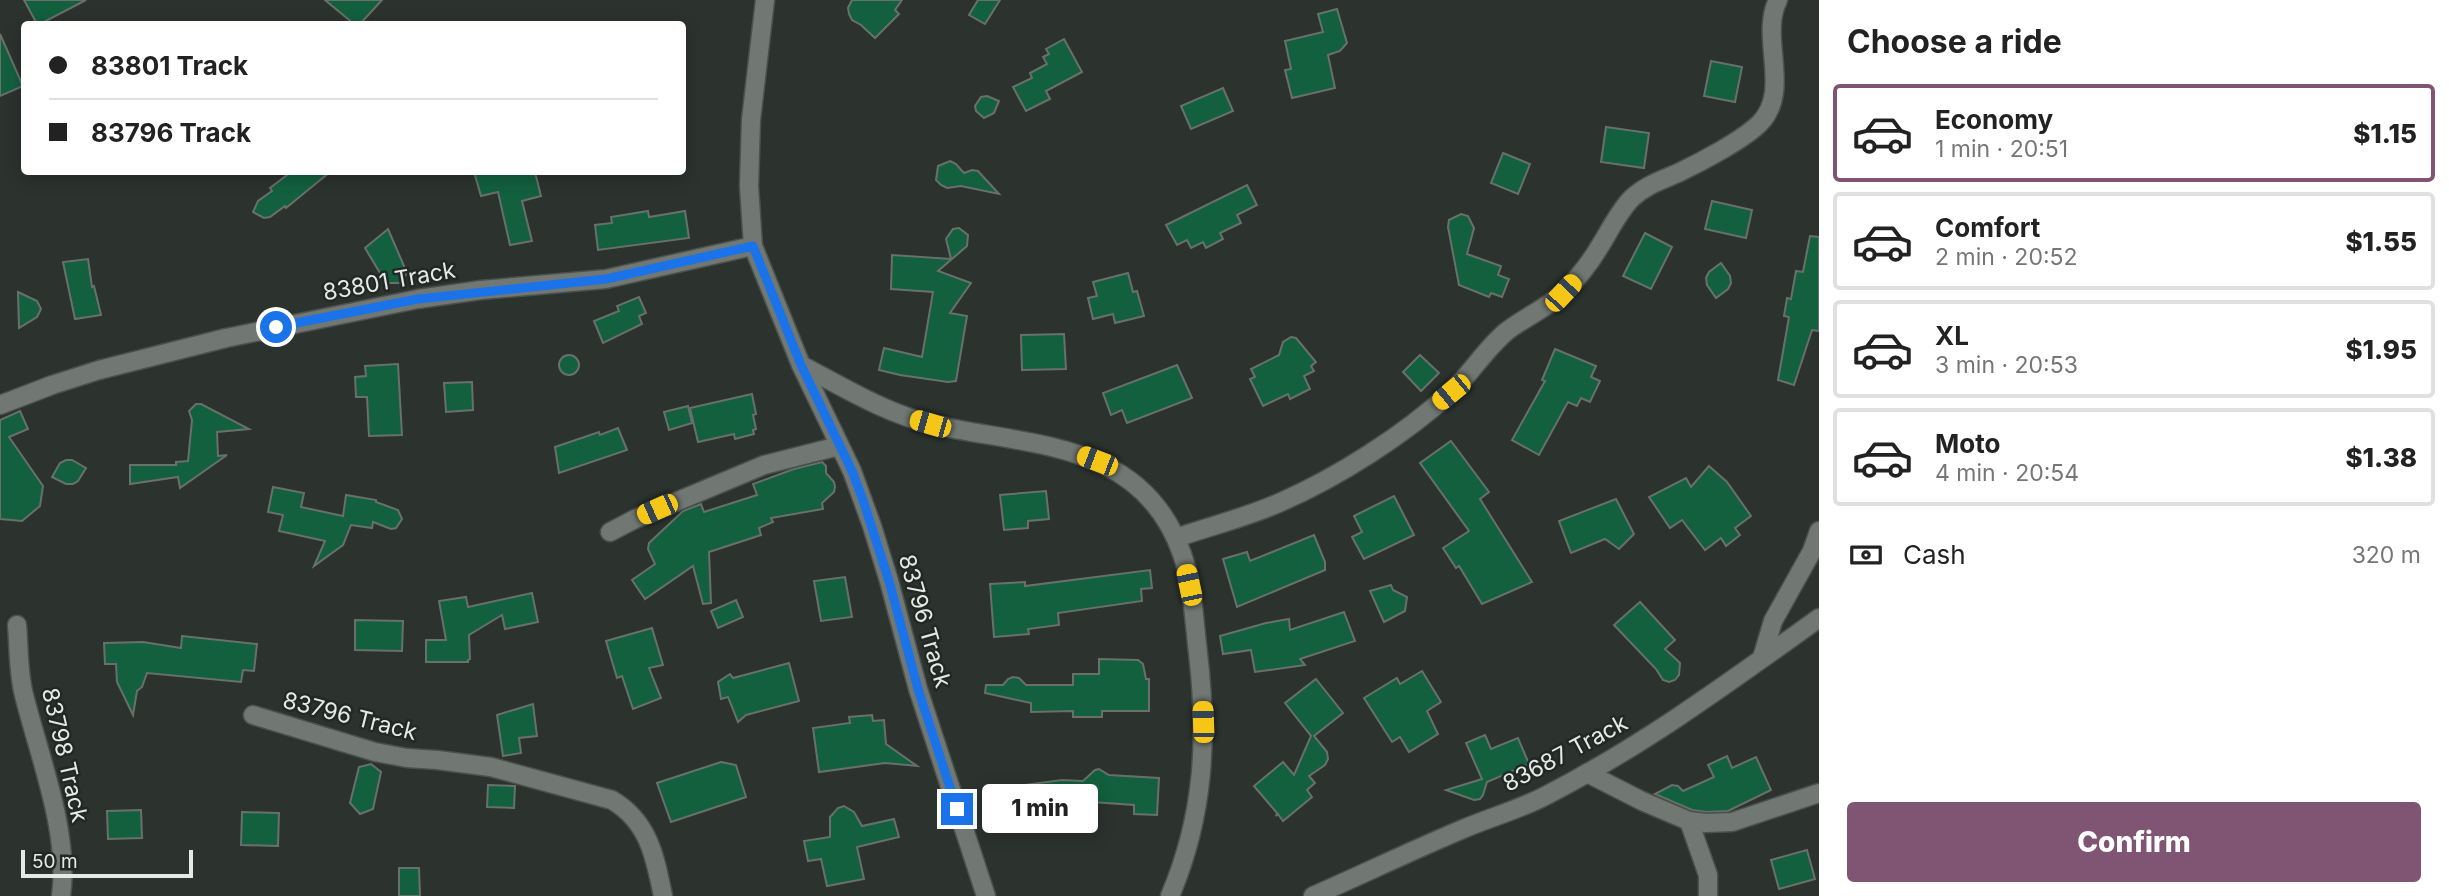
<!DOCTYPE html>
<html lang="en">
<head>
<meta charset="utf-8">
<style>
	:root { --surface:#fff; --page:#f2f2f2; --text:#222; --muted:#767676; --line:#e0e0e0; --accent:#805473 }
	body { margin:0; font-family:Inter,sans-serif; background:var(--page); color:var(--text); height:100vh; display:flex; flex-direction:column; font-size:26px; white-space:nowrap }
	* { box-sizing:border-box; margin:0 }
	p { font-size:23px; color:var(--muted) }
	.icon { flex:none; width:38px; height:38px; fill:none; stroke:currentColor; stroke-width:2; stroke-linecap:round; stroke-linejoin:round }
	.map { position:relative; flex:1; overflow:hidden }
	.drawer { display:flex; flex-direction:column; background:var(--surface); width:630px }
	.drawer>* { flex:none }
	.banner { position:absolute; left:21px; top:21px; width:665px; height:154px; border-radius:7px; box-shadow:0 4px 18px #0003; display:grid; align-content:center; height:154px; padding:0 28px; background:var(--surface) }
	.scale { position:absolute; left:21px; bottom:18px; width:172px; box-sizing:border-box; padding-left:7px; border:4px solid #e6eae7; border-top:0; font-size:19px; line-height:24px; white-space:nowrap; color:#e6eae7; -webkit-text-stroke:5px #222825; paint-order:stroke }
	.end { position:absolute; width:32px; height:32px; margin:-16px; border:9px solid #1a73e8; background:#fff; box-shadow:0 0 0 4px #fff }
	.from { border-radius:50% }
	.bubble { position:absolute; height:49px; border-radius:7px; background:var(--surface); box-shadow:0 4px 18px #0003; font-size:23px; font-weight:800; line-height:49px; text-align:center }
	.car { position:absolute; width:21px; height:42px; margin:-21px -10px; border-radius:9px; box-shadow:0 0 5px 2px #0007; background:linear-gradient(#f5c518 24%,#345 0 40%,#f5c518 0 76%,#345 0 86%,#f5c518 0) }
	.banner b { display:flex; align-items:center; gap:24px; height:66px; font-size:26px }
	.banner b+b { border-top:2px solid var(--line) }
	.banner i { width:18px; height:18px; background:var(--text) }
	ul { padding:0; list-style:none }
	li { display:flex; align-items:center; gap:21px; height:98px; margin:0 14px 10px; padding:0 14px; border:4px solid var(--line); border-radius:7px }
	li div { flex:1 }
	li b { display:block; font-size:26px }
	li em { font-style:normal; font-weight:800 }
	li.selected { border-color:var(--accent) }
	li>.icon { width:63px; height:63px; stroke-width:1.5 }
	h2 { padding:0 28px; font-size:32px; line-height:84px }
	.pay { display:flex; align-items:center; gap:18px; height:77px; padding:0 28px; font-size:26px }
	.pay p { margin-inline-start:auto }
	.primary-button { display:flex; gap:14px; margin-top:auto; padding:14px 28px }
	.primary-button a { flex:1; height:80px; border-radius:7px; background:var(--accent); color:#fff; font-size:28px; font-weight:800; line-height:80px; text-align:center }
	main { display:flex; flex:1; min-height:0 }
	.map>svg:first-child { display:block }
	.building { fill:#12603e; stroke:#69706c; stroke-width:2 }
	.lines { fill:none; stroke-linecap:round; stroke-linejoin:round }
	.street-casing { stroke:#4b504d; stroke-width:21 }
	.street { stroke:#717873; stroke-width:18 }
	.route { stroke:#1a73e8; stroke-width:9 }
	.labels { text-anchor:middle; stroke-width:5; stroke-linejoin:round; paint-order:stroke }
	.street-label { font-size:23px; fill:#e6eae7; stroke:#222825 }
</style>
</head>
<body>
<main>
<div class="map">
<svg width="1819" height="896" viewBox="0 0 1819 896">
	<rect width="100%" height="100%" fill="#2c322e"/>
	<g class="building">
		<polygon points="24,0 86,0 40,24 37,24"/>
		<polygon points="325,0 382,0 360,24 354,24"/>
		<polygon points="852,0 902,0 895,10 899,14 875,38 861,25 852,20 849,14 848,8"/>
		<polygon points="978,0 1000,0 985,24 969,15"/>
		<polygon points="1337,9 1347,43 1340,51 1328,55 1335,88 1292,98 1285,70 1291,69 1285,41 1323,32 1318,14"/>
		<polygon points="0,34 23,86 0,96"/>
		<polygon points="1064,39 1082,72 1046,91 1050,99 1026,111 1013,87 1032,78 1030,73 1047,64 1043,57 1049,54 1046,49"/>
		<polygon points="1711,61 1742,67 1735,102 1704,96"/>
		<polygon points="1223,88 1233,111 1191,129 1181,106"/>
		<polygon points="987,96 999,101 994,113 984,118 976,111 975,106 981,97"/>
		<polygon points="1606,127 1649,133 1644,168 1601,162"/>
		<polygon points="1503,153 1530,164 1518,194 1491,183"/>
		<polygon points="950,161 956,164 964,173 972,170 978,171 999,194 961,186 947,188 941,185 936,180 938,166"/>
		<polygon points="291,172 330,172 286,208 285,206 270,217 264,218 253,212 258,201 272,191 270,188"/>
		<polygon points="474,172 535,172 541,196 522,201 532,241 510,245 498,192 481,196"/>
		<polygon points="1247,185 1257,205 1237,215 1241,223 1220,233 1223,239 1206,248 1203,242 1191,248 1187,240 1177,245 1166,225"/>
		<polygon points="1712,201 1752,210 1746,238 1705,229"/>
		<polygon points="648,211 649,217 685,211 689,238 598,250 595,225 612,223 611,217"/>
		<polygon points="1461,214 1468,216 1474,228 1467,254 1501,266 1498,275 1509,279 1502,297 1491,293 1489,297 1459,285 1448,227 1449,220"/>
		<polygon points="959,228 968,235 967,246 938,271 971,283 950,313 967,316 956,381 948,382 900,375 879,370 884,348 922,357 933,292 891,289 892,255 951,259 946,239 953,229"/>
		<polygon points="388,229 407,273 400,283 386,283 365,248"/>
		<polygon points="1645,233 1672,247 1651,289 1623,276"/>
		<polygon points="1810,236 1819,237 1819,331 1812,330 1794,385 1778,380 1789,317 1784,316 1787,298 1791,299 1796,271 1803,272"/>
		<polygon points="88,259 92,287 94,286 101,315 75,319 63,262"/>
		<polygon points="1721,263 1730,276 1731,283 1728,289 1716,298 1707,285 1706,278 1709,272"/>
		<polygon points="1128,273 1133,292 1137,291 1144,316 1115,323 1113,314 1093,319 1088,298 1097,296 1093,282"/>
		<polygon points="18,292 37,301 41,309 37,317 19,328"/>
		<polygon points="639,297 646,313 639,316 642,324 603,343 594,321 619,311 617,306"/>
		<polygon points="1064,334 1066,369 1022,370 1021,335"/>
		<polygon points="1291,337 1296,338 1316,362 1311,366 1314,371 1304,376 1310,389 1290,399 1288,394 1263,406 1250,379 1255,377 1251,369 1279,355 1283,342"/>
		<polygon points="1555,349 1596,366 1591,377 1600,381 1590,402 1581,398 1577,406 1568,402 1539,455 1512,440 1545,381 1542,380"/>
		<polygon points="1420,355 1439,373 1421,391 1403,372"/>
		<circle cx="569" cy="365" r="10"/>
		<polygon points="398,364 402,435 369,436 367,397 356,397 355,377 366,376 365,366"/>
		<polygon points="1177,365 1192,398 1127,423 1122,410 1111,415 1103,393"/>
		<polygon points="472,382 473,410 446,412 444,383"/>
		<polygon points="752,394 756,414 753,415 756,429 753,430 754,434 735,439 734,434 698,442 690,408"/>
		<polygon points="196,404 201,404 249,429 217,432 218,456 227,455 180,488 178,477 130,484 130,465 176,465 176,462 188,461 192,420 189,411"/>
		<polygon points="688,406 692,423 669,430 664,412"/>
		<polygon points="20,411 28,429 9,437 43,486 40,506 22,521 0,519 0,420"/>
		<polygon points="618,428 627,450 559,473 555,447 599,432 600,435"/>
		<polygon points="1451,441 1489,492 1480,499 1532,582 1482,604 1459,566 1456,568 1443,548 1469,531 1420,463"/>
		<polygon points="66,460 72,460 86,468 78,481 73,484 66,484 52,477 60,463"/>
		<polygon points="822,462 826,466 826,473 834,482 835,487 834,492 822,503 823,509 771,518 773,522 759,528 761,535 709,552 711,603 703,604 693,566 645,599 632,580 655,564 648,549 649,543 683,511 701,504 704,512 757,495 753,484 794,469"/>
		<polygon points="1709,466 1727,482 1751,516 1735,528 1740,535 1726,546 1721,538 1705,550 1682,520 1670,528 1649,497 1686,478 1691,487"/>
		<polygon points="273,487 304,493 301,507 343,516 346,495 376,500 376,502 398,510 402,519 396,528 391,529 373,522 372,528 351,525 343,545 314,566 325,541 279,531 283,515 268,512"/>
		<polygon points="1046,491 1049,519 1028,521 1028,528 1004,530 1000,495"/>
		<polygon points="1394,496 1414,535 1364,559 1352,537 1362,532 1354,516"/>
		<polygon points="1616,499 1634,534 1619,549 1605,539 1571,553 1559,521"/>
		<polygon points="1314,535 1325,562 1325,570 1237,607 1223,559 1247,552 1250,561"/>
		<polygon points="1150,570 1152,588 1141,589 1142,601 1058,613 1059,625 1028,629 1029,634 994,637 990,584 1025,582 1025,586"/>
		<polygon points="845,577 852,617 821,621 814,581"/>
		<polygon points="1391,585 1393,590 1407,597 1405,611 1384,622 1370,591"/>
		<polygon points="532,593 538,622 505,629 502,615 469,635 470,659 468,660 468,662 426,662 426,640 446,640 439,601 466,597 468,607"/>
		<polygon points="736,600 743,617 718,628 711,611"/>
		<polygon points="1640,602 1675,640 1665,649 1680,663 1679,675 1675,680 1669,682 1663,680 1656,669 1614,625"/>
		<polygon points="1344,612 1355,641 1300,659 1305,665 1255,672 1251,650 1223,654 1220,636 1266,623 1289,619 1290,630"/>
		<polygon points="355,620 403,621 402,651 355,650"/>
		<polygon points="652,628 663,665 649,668 661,698 633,709 622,676 617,678 606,641"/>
		<polygon points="182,636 257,644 254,671 243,670 241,682 147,673 142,687 137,691 133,715 117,682 116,664 105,664 104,643 143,642 181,648"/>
		<polygon points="1099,659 1138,660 1143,664 1146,679 1149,679 1149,711 1102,711 1102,717 1073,717 1073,711 1031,712 1031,703 985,693 986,685 1003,685 1008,679 1013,677 1019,678 1026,685 1073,685 1073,674 1099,674"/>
		<polygon points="789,663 799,701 746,715 738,722 728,697 721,699 718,682 730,674 733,678"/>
		<polygon points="1422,671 1441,702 1427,711 1438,734 1409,752 1400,737 1392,742 1364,698 1397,678 1400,684"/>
		<polygon points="1316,679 1343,713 1314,736 1327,752 1328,759 1325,765 1309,776 1315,783 1307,790 1312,797 1283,821 1278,814 1276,816 1277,813 1254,786 1283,762 1294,775 1311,736 1285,703"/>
		<polygon points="533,704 537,736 519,738 521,753 503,756 497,715"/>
		<polygon points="872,715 873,721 884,720 886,744 917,766 885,763 819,772 813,728 850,723 849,717"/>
		<polygon points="1485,735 1491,749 1518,738 1529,764 1487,782 1483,795 1480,799 1474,800 1446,790 1482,779 1466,743"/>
		<polygon points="1727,756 1732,768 1756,757 1771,790 1728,811 1706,812 1692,810 1655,794 1672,785 1678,786 1683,791 1714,777 1708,765"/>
		<polygon points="721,762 736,765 746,797 671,822 657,783"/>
		<polygon points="371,764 381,772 373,809 360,814 350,803 359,767"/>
		<polygon points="1099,769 1109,775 1159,778 1157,815 1134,814 1134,805 1077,801 1056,802 1024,785 1062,780 1083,781 1095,770"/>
		<polygon points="488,785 515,786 514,808 487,807"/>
		<polygon points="844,806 854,812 862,826 894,819 899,837 857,847 864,879 827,886 821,859 808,861 804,841 830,837 830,817 838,808"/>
		<polygon points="141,810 142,838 108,839 107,811"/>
		<polygon points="242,812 279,813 278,846 241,845"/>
		<polygon points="1807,850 1815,879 1779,889 1771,860"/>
		<polygon points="399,868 419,868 420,896 399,896"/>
	</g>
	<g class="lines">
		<defs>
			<g id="street">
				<path d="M765,0L751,120L749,186L753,246L801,365C843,387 885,413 931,424C1029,447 1142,439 1182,554C1193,585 1194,621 1198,653C1208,739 1204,816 1170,896"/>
				<polyline points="801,365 852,471 872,526 889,581 918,689 986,896"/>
				<polyline points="0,405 52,385 99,370 226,338 418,299 481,290 606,279 753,246"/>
				<polyline points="610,532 635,519 764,465 839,446"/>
				<path d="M1176,538C1210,526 1248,517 1281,502C1338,477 1404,435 1450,393C1471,374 1485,349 1507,331C1525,317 1547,308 1564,292C1578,278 1590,263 1600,246C1610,230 1619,211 1632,198C1646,185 1662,180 1678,173C1701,162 1743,140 1760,123C1792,90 1759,37 1778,0"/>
				<path d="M17,625C19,647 18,673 24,695C39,756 70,833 61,896"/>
				<polyline points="1762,658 1773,621 1812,551 1819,531"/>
				<path d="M253,715L375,752L407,758L437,760L491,767L612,800C649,822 655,857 663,896"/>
				<polyline points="1587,773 1642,801 1689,821 1706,823 1732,822 1819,793"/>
				<polyline points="1689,821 1708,875 1708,896"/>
				<path d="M1313,896C1363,874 1413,850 1463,829C1491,817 1521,809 1547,795C1644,745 1731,681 1819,618"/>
			</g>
		</defs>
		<use href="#street" class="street-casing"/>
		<use href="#street" class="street"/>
	</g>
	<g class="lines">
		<polyline class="route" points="276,327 418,299 606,279 753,246 801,365 852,471 863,500 889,581 918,689 957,809"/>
	</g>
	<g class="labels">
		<g class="street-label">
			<text transform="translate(389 281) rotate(-10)" y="8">83801 Track</text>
			<text transform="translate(925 621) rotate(74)" y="8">83796 Track</text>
			<text transform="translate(350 716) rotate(14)" y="8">83796 Track</text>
			<text transform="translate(1565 753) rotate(-28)" y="8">83687 Track</text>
			<text transform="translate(65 755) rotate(77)" y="8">83798 Track</text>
		</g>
	</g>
</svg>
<div class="scale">50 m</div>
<i class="end from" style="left:276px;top:327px"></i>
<i class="end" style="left:957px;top:809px"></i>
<div class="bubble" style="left:982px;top:784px;width:116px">1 min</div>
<i class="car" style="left:1563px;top:293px;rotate:43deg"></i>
<i class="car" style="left:1451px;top:392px;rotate:231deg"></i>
<i class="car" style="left:930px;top:424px;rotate:286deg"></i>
<i class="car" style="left:1097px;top:461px;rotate:291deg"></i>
<i class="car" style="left:657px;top:509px;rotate:246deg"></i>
<i class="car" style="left:1189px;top:585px;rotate:348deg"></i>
<i class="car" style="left:1203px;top:722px;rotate:358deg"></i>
<div class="banner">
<b><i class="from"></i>83801 Track</b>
<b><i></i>83796 Track</b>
</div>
</div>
<section class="drawer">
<h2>Choose a ride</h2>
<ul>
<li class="selected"><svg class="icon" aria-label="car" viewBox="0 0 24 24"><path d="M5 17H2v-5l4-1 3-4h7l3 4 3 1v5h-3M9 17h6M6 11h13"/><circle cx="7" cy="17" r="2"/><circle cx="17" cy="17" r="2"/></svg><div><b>Economy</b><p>1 min · 20:51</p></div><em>$1.15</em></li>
<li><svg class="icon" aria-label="car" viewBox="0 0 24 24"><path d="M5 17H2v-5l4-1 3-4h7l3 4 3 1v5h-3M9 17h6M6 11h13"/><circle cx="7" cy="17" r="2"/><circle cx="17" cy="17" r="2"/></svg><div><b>Comfort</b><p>2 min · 20:52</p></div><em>$1.55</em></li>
<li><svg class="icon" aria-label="car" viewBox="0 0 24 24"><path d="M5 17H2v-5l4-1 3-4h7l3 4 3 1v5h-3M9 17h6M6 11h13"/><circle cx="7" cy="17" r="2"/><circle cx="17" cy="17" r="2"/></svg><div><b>XL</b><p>3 min · 20:53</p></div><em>$1.95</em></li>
<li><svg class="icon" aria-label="car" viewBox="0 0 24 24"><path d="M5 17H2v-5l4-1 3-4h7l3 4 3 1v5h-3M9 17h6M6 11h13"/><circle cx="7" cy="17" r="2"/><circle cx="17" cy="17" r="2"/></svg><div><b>Moto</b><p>4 min · 20:54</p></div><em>$1.38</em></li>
</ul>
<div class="pay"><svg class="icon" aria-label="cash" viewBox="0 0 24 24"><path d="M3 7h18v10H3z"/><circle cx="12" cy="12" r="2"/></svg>Cash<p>320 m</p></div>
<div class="primary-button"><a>Confirm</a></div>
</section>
</main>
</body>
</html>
